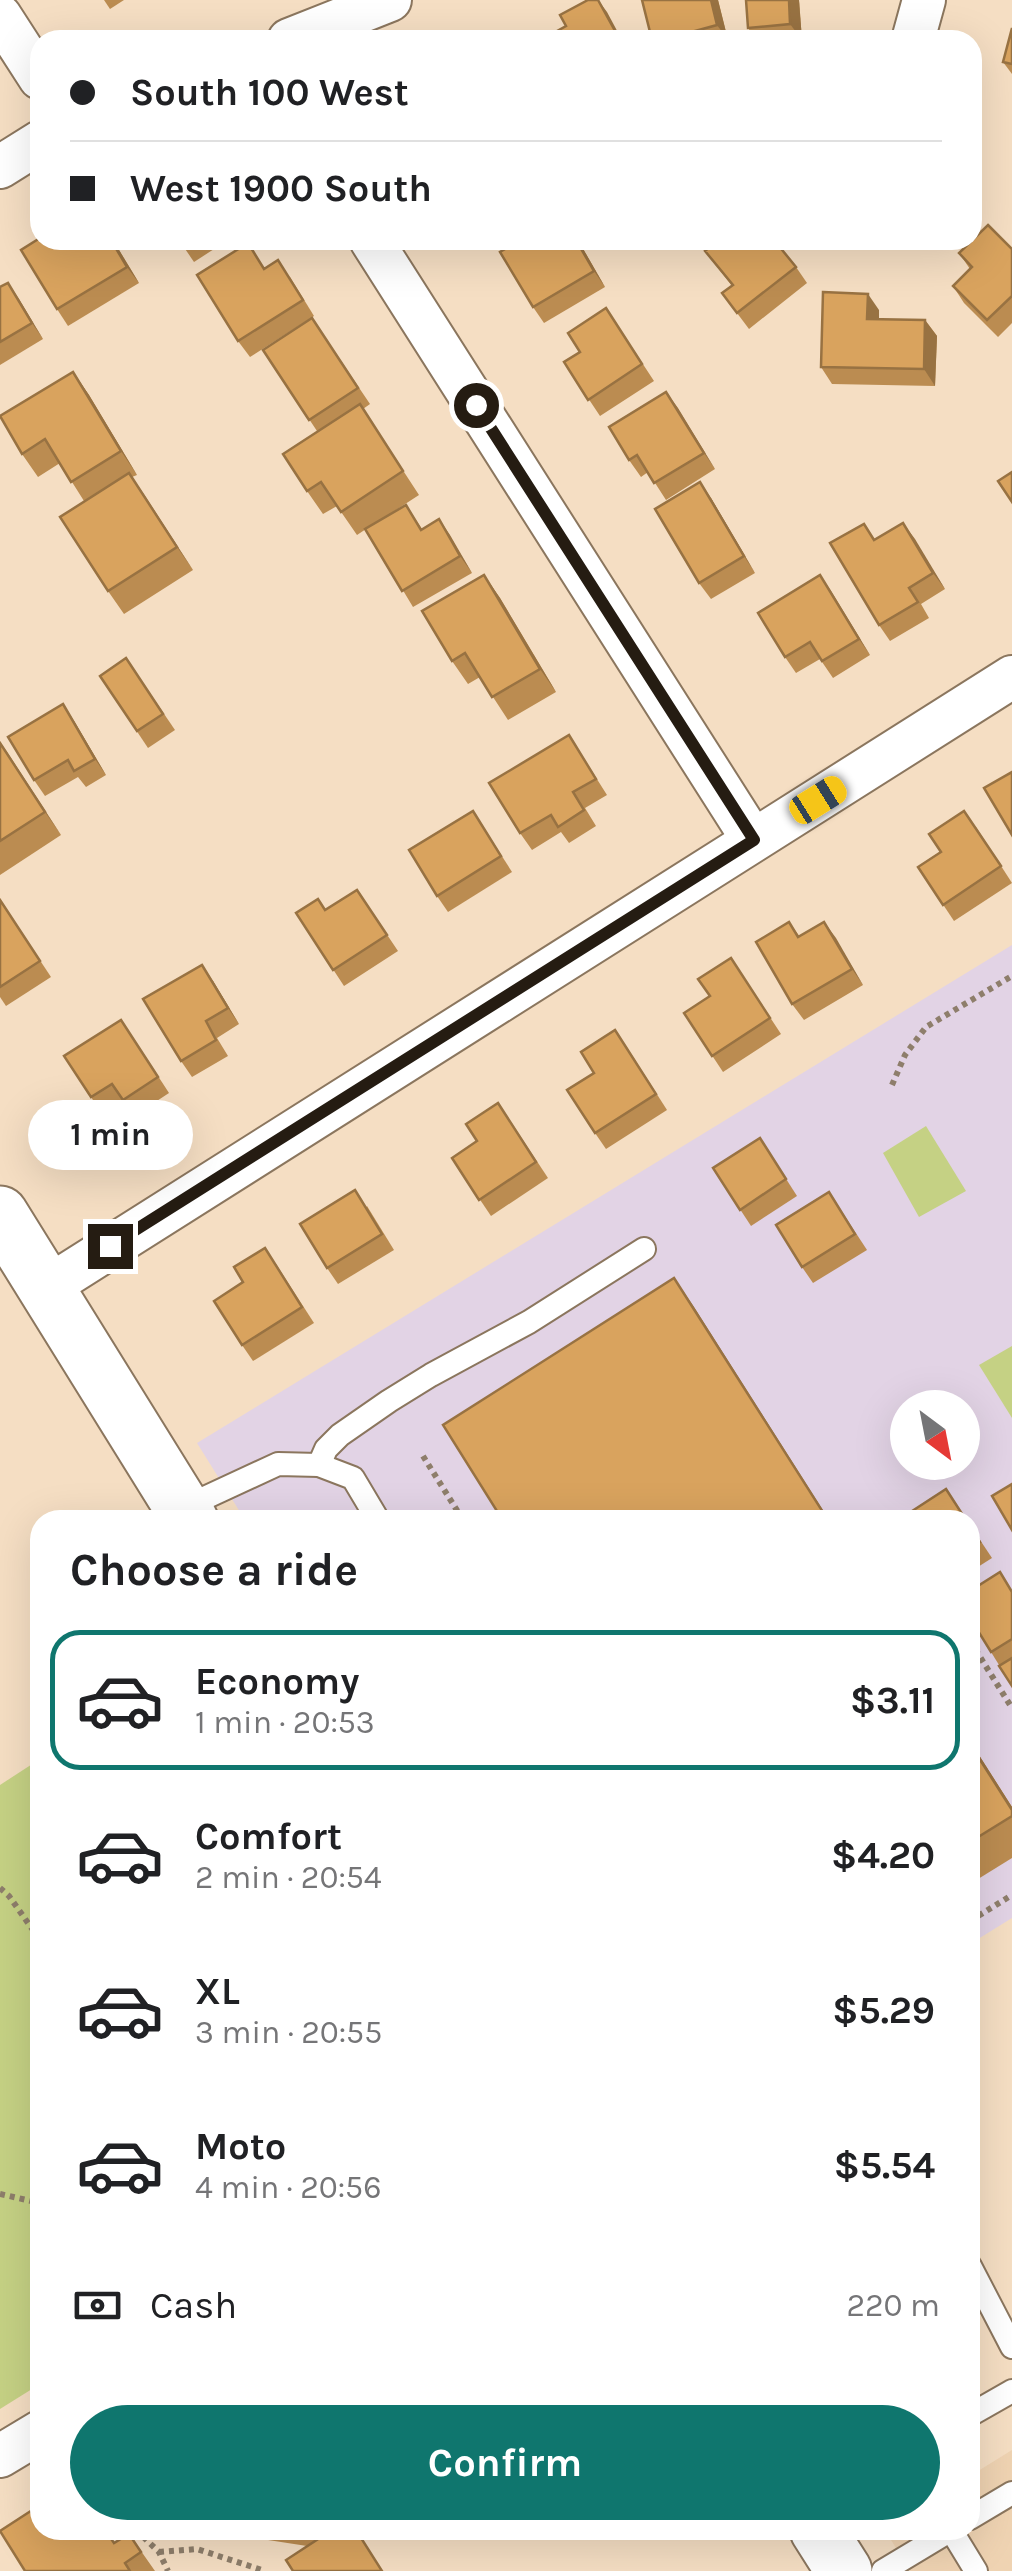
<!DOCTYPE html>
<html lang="en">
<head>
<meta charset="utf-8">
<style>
	:root { --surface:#fff; --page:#f2f2f2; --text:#202124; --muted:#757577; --line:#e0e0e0; --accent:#0f766e }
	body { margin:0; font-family:Karla,sans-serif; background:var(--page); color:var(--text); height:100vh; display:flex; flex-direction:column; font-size:38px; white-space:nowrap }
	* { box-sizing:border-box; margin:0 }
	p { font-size:32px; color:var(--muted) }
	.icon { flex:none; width:55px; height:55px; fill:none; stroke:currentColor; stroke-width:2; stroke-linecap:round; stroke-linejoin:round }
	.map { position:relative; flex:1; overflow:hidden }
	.details { position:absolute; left:30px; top:1510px; width:950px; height:1030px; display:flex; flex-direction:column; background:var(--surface); border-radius:30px; box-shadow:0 10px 40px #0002 }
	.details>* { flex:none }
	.banner { position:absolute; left:30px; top:30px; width:952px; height:220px; border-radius:30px; box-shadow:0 10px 40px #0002; display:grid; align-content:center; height:220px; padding:0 40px; background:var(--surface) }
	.needle { width:65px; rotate:148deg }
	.tools { position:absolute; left:890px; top:1390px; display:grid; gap:20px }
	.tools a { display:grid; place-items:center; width:90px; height:90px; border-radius:50%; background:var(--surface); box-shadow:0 10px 40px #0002; font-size:50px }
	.end { position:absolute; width:45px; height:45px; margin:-22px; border:12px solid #251c12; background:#fff; box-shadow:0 0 0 5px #fff }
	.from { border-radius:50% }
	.bubble { position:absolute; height:70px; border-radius:35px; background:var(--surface); box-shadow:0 10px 40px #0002; font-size:32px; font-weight:700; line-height:70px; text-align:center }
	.car { position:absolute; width:30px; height:60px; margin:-30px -15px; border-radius:12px; box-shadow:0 0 8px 2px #0007; background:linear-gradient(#f5c518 24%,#345 0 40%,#f5c518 0 76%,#345 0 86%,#f5c518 0) }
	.banner b { display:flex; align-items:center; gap:35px; height:95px; font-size:38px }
	.banner b+b { border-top:2px solid var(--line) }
	.banner i { width:25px; height:25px; background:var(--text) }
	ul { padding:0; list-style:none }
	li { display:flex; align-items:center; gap:30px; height:140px; margin:0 20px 15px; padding:0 20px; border:5px solid transparent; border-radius:30px }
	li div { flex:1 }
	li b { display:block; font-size:38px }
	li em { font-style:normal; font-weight:700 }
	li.active { border-color:var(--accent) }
	li>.icon { width:90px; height:90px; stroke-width:1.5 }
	h2 { padding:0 40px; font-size:45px; line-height:120px }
	.pay { display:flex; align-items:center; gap:25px; height:110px; padding:0 40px; font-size:38px }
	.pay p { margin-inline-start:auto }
	.action { display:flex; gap:20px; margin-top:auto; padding:20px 40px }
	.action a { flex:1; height:115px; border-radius:60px; background:var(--accent); color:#fff; font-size:40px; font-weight:700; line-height:115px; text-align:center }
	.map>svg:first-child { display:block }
	.built { fill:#efd3b2 }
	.education { fill:#e2d3e5; fill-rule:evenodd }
	.green { fill:#c5d184 }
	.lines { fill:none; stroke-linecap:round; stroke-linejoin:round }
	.service-casing { stroke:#8b765e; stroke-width:26 }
	.minor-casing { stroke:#8b765e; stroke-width:46 }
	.tertiary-casing { stroke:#8b765e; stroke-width:59 }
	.path { stroke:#8e7e6b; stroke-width:6; stroke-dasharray:5 5; stroke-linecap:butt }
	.service { stroke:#fff; stroke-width:22 }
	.minor { stroke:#fff; stroke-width:42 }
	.tertiary { stroke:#fff; stroke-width:55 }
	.wall { fill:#bb8c51 }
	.shaded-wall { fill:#987242 }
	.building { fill:#d9a35e; stroke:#987242; stroke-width:2.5 }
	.route { stroke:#251c12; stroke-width:12 }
</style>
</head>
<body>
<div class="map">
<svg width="1012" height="2571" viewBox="0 0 1012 2571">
	<rect width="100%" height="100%" fill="#f5dec3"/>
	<polygon class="built" points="1012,2450 1012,2571 910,2571 885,2530 970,2530 970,2476"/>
	<path class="education" d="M1012,945V1918L970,1944V1520H245L197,1443ZM908,1408H962V1462H908Z"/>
	<g class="green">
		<polygon points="926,1126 966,1191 919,1217 883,1153"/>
		<polygon points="1012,1346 1012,1418 979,1365"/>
		<polygon points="40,1759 40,2384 0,2409 0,1785"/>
	</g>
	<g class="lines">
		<defs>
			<g id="service">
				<polyline points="319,1465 326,1449 340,1435 389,1401 431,1375 529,1322 644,1249"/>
				<polyline points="183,1508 278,1464 319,1465 353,1478 378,1520"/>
				<polyline points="970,2266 1012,2347"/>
				<polyline points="970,2415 1012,2391"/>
				<polyline points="970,2518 1012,2493"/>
				<polyline points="951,2530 976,2571"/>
				<polyline points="883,2571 951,2530"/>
			</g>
			<g id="minor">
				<polyline points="0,16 40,78"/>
				<polyline points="289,40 390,0"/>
				<polyline points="913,40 924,0"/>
				<polyline points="0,167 40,142"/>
				<polyline points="371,240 753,840"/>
				<polyline points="46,1288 1012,677"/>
				<polyline points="0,2456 40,2432"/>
			</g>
			<g id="tertiary">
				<polyline points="0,1214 190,1520"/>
				<polyline points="818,2530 844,2571"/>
			</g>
		</defs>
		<use href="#service" class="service-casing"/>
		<use href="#minor" class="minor-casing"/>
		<use href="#tertiary" class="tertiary-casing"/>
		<g class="path">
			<polyline points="892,1085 905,1055 926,1027 1012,976"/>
			<polyline points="423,1456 463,1520"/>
			<polyline points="970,1641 1012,1708"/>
			<polyline points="0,1888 9,1896 40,1940"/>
			<polyline points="970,1921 1012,1895"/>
			<polyline points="0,2194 40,2203"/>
			<polyline points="136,2530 159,2552 168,2571"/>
			<polyline points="159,2552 197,2549 265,2571"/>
		</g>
		<use href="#service" class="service"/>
		<use href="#minor" class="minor"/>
		<use href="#tertiary" class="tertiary"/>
	</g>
	<g class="wall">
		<polygon points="104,0 124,0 110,9"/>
		<polygon points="642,0 718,0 728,40 652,40"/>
		<polygon points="799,0 802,40 756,40 748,28"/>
		<polygon points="1003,62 1012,64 1012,74"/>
		<polygon points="59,240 113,240 139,283 68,326 57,309 57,241"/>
		<polygon points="179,240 228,240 194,262"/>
		<polygon points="520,240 578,240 605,287 544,323 533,307"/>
		<polygon points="1012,249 1012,323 998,337 964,303 953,286 970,269 959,253"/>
		<polygon points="705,251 796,267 807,283 749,329 722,293 732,286"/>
		<polygon points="265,269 290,277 314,316 250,357 238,341"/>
		<polygon points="8,283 43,339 0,365 0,287"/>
		<polygon points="606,308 654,381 600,416 564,362 580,352"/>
		<polygon points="879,310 879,319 925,320 937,336 935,386 832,384 821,367"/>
		<polygon points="312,318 370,404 363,409 419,495 379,521 406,505 422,529 439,519 472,573 413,607 366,529 357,535 337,506 323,514 307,491 317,431 263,350"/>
		<polygon points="73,372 89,395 137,475 132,477 193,570 124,614 108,591 84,501 60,463 38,477 22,454"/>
		<polygon points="666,392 715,469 666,500 648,472 641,477 629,460"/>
		<polygon points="711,498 755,573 711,599 699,583"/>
		<polygon points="903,523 945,589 921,604 929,618 890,641 879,625 864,524 875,540"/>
		<polygon points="484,575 500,598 556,692 508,720 480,677 468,684 452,661"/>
		<polygon points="820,575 870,655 833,678 820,659 796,673 785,657"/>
		<polygon points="126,658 175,730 148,748 100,676"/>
		<polygon points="74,721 106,775 86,787 78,777 45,796 34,780"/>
		<polygon points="569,735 607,795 585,808 596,826 569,843 561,832 532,850 520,833"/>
		<polygon points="0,742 61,835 0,875"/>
		<polygon points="473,811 512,872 448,912 437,896"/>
		<polygon points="976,827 1012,883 954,921 918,867"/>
		<polygon points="357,890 398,951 344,986 296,913 325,910"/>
		<polygon points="0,900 51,977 6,1006 0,997"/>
		<polygon points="789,922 800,937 824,922 863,985 804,1020 792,1004"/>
		<polygon points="731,958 781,1034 723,1072 684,1013 710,996"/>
		<polygon points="213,981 239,1024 217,1038 228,1056 192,1077 181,1061"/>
		<polygon points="132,1036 169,1093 134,1116 123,1101 102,1114 91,1097"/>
		<polygon points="626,1046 667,1110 606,1149 595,1133 594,1073"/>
		<polygon points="509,1119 548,1178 491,1216 452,1158"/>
		<polygon points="760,1138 797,1196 751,1226 713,1168"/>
		<polygon points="829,1192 867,1250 813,1283 802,1267"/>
		<polygon points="367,1206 394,1250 338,1284 327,1268"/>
		<polygon points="276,1264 314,1323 253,1361 242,1345"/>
		<polygon points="970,1525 992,1558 970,1572"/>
		<polygon points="1012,1590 1012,1686 991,1652"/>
		<polygon points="970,1741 1012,1807 1012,1858 970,1884"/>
		<polygon points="40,2530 106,2530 114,2543 129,2534 155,2571 25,2571"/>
		<polygon points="209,2530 356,2530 307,2546 255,2538 252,2533"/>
	</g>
	<g class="shaded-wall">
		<polygon points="598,0 607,12 622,40 620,40"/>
		<polygon points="711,0 718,0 728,40 717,25"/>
		<polygon points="789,0 799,0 802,40 790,24"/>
		<polygon points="111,240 113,240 139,283 127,267"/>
		<polygon points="576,240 578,240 605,287 594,271"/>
		<polygon points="8,283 19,299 43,339 32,323"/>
		<polygon points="868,294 879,310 879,335 867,319"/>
		<polygon points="925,320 937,336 935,386 924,369"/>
		<polygon points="73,372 89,395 137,475 121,451"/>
		<polygon points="666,392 678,408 715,469 704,453"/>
		<polygon points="129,473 145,496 193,570 177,547"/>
		<polygon points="700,482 711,498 755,573 744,556"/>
		<polygon points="439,519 450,535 472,573 460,556"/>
		<polygon points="903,523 915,539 945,589 933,573"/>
		<polygon points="484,575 500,598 556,692 540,669"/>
		<polygon points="820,575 831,591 870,655 859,639"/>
		<polygon points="63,704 74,721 106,775 95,759"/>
		<polygon points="0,742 9,755 61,835 45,812"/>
		<polygon points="824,922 836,938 863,985 852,969"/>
		<polygon points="202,965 213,981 239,1024 228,1008"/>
		<polygon points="674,1278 694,1307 829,1520 828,1520"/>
		<polygon points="970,1741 1012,1807 1012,1810 970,1744"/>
		<polygon points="307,2530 319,2530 321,2533 320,2548"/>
	</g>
	<g class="building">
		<polygon points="588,0 598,0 620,40 541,40 566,26 560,15"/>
		<polygon points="642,0 711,0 717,25 662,40 652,40"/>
		<polygon points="746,0 789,0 790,24 748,28"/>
		<polygon points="1012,28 1012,64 1003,62"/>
		<polygon points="466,33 470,40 455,40"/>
		<polygon points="988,225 1012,249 1012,296 987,320 953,286 972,267 959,253"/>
		<polygon points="40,238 40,240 55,240 56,242 59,240 111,240 127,267 57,309 21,250"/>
		<polygon points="179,240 191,240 182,246"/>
		<polygon points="520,240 576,240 594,271 533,307 500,252"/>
		<polygon points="718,240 761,240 763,243 767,240 774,240 796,267 737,313 722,293 733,285 705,251"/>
		<polygon points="248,243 264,269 278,260 303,300 238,341 197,275"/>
		<polygon points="8,283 32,323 0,342 0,287"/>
		<polygon points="823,292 868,294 867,319 925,320 924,369 821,367"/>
		<polygon points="606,308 642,364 588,400 564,362 580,352 568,333"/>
		<polygon points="312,318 358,388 309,420 263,350"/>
		<polygon points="73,372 121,451 71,482 45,439 22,454 0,416"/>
		<polygon points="666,392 704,453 654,483 637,455 629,460 609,427"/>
		<polygon points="360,404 403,471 341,512 321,482 307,491 283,454"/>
		<polygon points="1012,472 1012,502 998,481"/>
		<polygon points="129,473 177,547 108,591 60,517"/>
		<polygon points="700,482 744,556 699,583 655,509"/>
		<polygon points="406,505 421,530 439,519 460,556 402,591 365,529"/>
		<polygon points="903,523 933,573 909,588 918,602 879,625 830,543 864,524 874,540"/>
		<polygon points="484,575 540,669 492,697 465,653 452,661 422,611"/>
		<polygon points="820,575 859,639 822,661 810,642 785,657 758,613"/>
		<polygon points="126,658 163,714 137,731 100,676"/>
		<polygon points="63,704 95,759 74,771 68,760 34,780 8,737"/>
		<polygon points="569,735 596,779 573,792 584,810 558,827 551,815 520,833 489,783"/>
		<polygon points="0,743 45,812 0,841"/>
		<polygon points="1012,772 1012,835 984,788"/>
		<polygon points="473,811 501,856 437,896 409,850"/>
		<polygon points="964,811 1001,866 943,905 918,867 941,852 929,834"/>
		<polygon points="357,890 387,935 333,970 296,913 318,899 325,910"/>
		<polygon points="0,900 40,961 0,987"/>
		<polygon points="789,922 798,937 824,922 852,969 792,1004 756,942"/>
		<polygon points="731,958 770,1018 712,1056 684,1013 710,996 698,979"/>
		<polygon points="202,965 228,1008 206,1021 216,1040 181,1061 143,999"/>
		<polygon points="121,1020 158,1077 123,1100 112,1084 91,1097 64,1056"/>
		<polygon points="615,1030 656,1094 595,1133 567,1090 594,1073 581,1052"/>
		<polygon points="498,1103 536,1162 479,1200 452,1158 477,1141 466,1124"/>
		<polygon points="760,1138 786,1179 740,1210 713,1168"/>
		<polygon points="355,1190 382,1234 327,1268 300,1224"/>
		<polygon points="829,1192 855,1234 802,1267 776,1225"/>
		<polygon points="265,1248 302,1307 242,1345 214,1301 243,1282 234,1267"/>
		<polygon points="674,1278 828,1520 499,1520 502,1519 443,1425"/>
		<polygon points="1012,1484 1012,1530 992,1496"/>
		<polygon points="946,1489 966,1520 910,1520 906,1515"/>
		<polygon points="970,1526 980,1542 970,1548"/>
		<polygon points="1000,1572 1012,1592 1012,1639 991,1652 970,1618 970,1591"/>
		<polygon points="1012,1658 1012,1686 999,1666"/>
		<polygon points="970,1744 1012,1810 1012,1816 970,1842"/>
		<polygon points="40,2505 40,2530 105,2530 114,2543 129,2534 141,2552 125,2563 130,2571 25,2571 0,2531"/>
		<polygon points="332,2530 356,2530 382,2571 293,2571 286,2560"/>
	</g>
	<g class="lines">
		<polyline class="route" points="110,1246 754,840 476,405"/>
	</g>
</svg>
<div class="tools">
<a><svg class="needle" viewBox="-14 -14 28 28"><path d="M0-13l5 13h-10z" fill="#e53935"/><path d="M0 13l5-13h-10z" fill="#757577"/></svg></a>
</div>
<i class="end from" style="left:476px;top:405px"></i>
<i class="end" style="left:110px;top:1246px"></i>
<div class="bubble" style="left:28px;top:1100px;width:165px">1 min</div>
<i class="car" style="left:818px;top:800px;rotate:58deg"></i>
<div class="banner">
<b><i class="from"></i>South 100 West</b>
<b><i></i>West 1900 South</b>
</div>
<section class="details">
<h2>Choose a ride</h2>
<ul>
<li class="active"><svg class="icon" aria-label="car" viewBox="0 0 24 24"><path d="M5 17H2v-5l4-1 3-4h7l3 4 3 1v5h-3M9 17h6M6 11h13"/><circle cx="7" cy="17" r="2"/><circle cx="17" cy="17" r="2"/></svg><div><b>Economy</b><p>1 min · 20:53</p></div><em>$3.11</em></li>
<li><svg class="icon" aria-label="car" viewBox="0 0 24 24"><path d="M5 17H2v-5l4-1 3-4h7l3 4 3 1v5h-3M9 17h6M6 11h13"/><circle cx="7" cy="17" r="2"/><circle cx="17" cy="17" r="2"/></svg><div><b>Comfort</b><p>2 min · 20:54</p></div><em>$4.20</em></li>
<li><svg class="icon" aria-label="car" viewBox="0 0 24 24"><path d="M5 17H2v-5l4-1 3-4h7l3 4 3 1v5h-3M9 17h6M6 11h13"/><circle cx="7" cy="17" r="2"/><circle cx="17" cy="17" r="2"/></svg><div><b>XL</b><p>3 min · 20:55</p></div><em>$5.29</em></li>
<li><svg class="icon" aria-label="car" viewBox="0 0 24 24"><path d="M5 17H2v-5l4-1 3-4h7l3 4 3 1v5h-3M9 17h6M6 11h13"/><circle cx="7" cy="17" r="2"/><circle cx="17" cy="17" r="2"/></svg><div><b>Moto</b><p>4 min · 20:56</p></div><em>$5.54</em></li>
</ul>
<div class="pay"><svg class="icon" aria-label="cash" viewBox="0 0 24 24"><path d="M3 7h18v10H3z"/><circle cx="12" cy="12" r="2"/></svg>Cash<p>220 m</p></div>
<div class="action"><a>Confirm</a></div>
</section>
</div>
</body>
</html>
